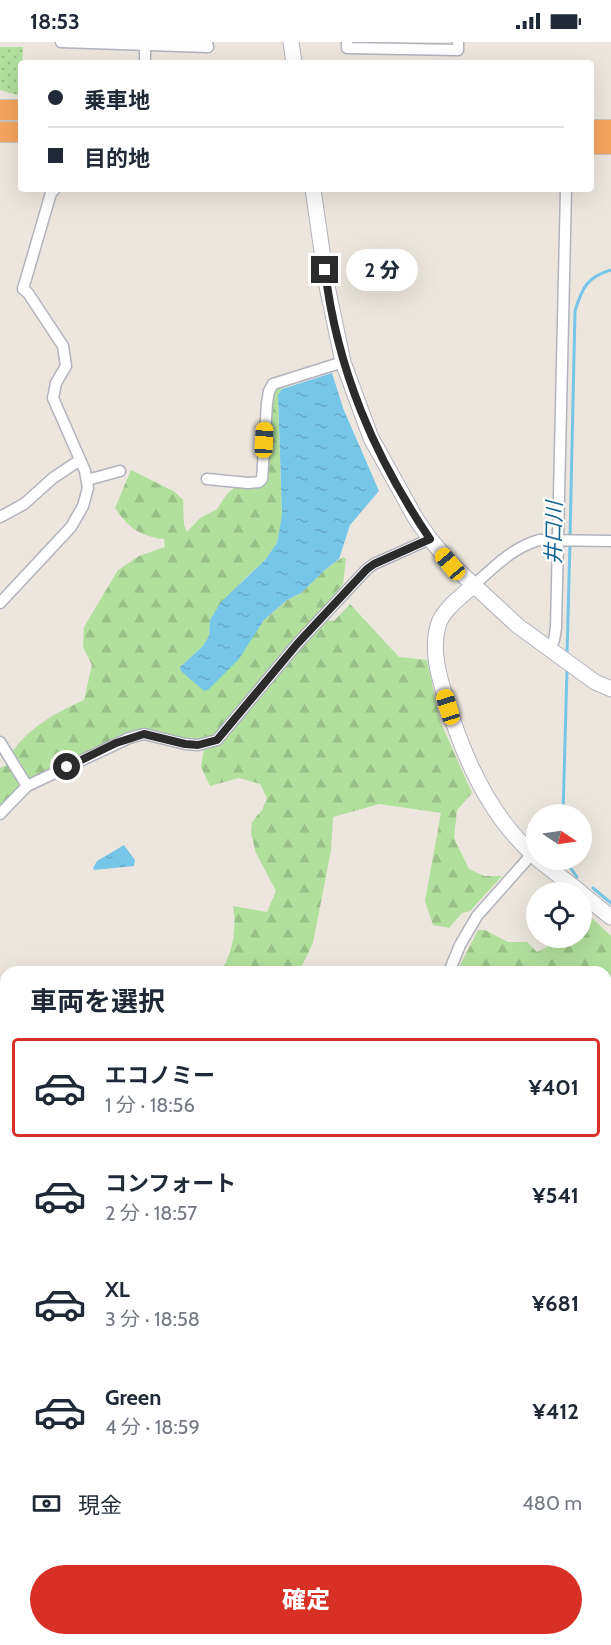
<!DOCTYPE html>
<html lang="ja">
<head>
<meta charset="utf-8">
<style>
	:root { --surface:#fff; --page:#f2f2f3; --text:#1f2937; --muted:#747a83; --line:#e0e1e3; --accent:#d93025 }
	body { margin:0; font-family:Cabin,"Noto Sans JP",sans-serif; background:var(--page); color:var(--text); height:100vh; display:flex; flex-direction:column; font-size:22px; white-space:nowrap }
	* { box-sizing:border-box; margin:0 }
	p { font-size:20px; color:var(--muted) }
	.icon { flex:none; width:33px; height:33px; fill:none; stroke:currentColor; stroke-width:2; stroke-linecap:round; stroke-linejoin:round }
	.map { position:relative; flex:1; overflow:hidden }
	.panel { position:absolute; left:0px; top:924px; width:612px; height:680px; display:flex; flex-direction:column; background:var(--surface); border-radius:18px 18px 0 0; box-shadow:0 6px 24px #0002 }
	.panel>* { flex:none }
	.hud { position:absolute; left:18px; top:18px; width:576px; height:132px; border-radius:6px; box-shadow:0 6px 24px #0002; display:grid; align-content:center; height:132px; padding:0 30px; background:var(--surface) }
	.needle { width:39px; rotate:103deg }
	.tools { position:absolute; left:526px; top:762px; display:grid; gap:12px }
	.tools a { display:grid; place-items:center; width:66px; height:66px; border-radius:50%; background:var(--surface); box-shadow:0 6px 24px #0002; font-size:30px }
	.end { position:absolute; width:27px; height:27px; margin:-14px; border:8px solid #2b2b2b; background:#fff; box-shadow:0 0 0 3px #fff }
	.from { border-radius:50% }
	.bubble { position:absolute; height:42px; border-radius:21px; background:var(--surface); box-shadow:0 6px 24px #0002; font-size:20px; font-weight:800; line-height:42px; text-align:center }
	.car { position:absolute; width:18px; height:36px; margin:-18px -9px; border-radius:8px; box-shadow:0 0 4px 2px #0007; background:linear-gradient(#f5c518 24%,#345 0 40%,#f5c518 0 76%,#345 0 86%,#f5c518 0) }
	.hud b { display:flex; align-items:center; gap:21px; height:57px; font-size:22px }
	.hud b+b { border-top:2px solid var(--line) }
	.hud i { width:15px; height:15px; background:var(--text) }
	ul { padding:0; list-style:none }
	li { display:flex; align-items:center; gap:18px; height:99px; margin:0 12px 9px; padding:0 18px; border:3px solid transparent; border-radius:6px }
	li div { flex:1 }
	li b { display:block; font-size:22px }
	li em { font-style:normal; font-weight:800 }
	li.on { border-color:var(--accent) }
	li>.icon { width:54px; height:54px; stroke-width:1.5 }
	h2 { padding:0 30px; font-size:27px; line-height:72px }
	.pay { display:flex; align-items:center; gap:15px; height:66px; padding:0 30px; font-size:22px }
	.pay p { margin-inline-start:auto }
	.button { display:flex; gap:12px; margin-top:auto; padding:12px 30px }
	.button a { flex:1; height:69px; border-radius:36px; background:var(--accent); color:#fff; font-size:24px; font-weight:800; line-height:69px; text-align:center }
	.status { display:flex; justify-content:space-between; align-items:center; height:42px; padding:0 30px; background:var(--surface); direction:ltr }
	.status svg { height:16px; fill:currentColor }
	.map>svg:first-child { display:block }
	.forest { fill:url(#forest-firs) }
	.park { fill:url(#park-dots) }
	.water { fill:url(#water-ripples) }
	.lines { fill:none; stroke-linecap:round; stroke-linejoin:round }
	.stream { stroke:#76c6e8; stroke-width:3 }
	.street-casing { stroke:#b1b3be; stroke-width:13 }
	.secondary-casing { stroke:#b1b3be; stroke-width:17 }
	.highway-casing { stroke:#c4c4c4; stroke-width:22 }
	.street { stroke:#fff; stroke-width:10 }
	.secondary { stroke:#fff; stroke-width:15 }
	.highway { stroke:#f6a55f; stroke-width:20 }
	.route { stroke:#2b2b2b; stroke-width:8 }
	.labels { text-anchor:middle; stroke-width:4.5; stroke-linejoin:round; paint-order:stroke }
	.water-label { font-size:21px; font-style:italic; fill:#146595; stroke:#fff }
</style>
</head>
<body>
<div class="status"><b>18:53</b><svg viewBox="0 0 49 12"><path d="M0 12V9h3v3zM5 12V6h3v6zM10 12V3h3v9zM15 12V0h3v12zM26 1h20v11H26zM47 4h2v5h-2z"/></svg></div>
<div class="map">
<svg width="611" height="1603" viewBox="0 0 611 1603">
	<defs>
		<pattern id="forest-firs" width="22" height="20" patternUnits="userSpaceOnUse" patternTransform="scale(1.5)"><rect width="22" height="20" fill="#b1e09d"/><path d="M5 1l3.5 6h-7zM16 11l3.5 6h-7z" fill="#98c087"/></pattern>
		<pattern id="park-dots" width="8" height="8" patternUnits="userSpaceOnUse" patternTransform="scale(1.5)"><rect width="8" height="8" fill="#b1e09d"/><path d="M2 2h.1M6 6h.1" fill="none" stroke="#98c087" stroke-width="1.8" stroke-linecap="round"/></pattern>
		<pattern id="water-ripples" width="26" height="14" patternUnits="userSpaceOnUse" patternTransform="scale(1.5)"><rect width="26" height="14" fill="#76c6e8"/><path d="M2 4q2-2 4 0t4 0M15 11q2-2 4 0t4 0" fill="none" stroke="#66aac7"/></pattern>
	</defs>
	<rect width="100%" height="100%" fill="#ece6de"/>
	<g class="forest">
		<path d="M278,344L282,347L278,353V358L282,474L277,501L265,518L241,540L210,578L209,594L203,604L180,625L253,594L264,578L287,558L301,551L325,528L343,515L346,517L343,542L217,693L200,700L144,688L122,692L30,738L12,710C31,684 55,671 84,658L92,623L83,605L84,585L118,528L139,514L165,505L164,497C139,494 129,486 115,466L131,428L175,450L183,458L184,483L187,490L200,476L217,467L227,452L234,446L265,443L273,350Z"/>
		<path d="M350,562L399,615L427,618L440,679L472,751L457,768L454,796L469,827L484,834H502L470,869L462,871L449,886L433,883L425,859L441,771L379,762L333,775L331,808L313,901L299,930H213L223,927C233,906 237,887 233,864L267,870L276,849L256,811L251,791L252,780L262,768L267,756L260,742L239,736L210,744L201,725L204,706L219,700L325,578L334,579Z"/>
		<polygon points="9,722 21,744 0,765 0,726"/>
		<polygon points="582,867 611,894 611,970 606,973 606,930 457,929 478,888 485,888 508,900 527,900 537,910 547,905 549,896 582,896"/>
		<polygon points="0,1079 6,1080 6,1247 0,1251"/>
		<polygon points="611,1290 611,1474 606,1474 606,1291"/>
		<polygon points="6,1325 6,1598 166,1598 154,1603 0,1603 0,1327"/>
	</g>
	<polygon class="park" points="0,5 23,5 21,54 0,48"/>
	<g class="water">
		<polygon points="332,331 343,366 379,449 350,483 339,517 325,528 301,551 287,558 264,578 239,617 208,648 204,649 181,629 180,625 203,604 209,594 210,578 221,560 265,518 277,501 282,473 278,353 282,347"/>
		<polygon points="124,803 135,818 134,824 94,828 93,826 97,819"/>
		<polygon points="166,1598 263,1598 259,1603 154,1603"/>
	</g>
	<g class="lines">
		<g class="stream">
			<path d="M570,495L575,269C582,246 587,235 611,228"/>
			<polyline points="567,612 570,501"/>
			<polyline points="563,772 567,627"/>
			<polyline points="565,818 577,835"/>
			<polyline points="593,846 611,861"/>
		</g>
		<defs>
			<g id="street">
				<polyline points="61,0 208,5 207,0"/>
				<polyline points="145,0 145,21"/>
				<polyline points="347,0 347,6 458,8 458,0"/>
				<polyline points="207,437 248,441 259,440 262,437 267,361 269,349 273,342 343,320"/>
				<polyline points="87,438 120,429"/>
				<polyline points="0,475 24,462 53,436 80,418"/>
				<path d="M474,543C494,525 512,506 539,498L611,499"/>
				<polyline points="0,561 71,485 83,464 88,446 85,429 53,356 56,341 66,324 63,304 28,251 23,247 51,151 55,147"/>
				<polyline points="549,607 554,598 556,586 566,147"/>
				<polyline points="0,700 27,744"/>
				<polyline points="0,772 27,744 129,696 144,692 185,702 198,703 217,698 298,601 367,527 374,522 430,497"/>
				<polyline points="449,930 460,903 477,874 532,812"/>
				<polyline points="606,1024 611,1028"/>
				<polyline points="606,1073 611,1065"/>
				<polyline points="606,1165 611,1158"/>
				<polyline points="606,1212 611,1215"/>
				<polyline points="606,1283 611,1282"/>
			</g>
			<g id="secondary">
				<polyline points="291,0 294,21"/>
				<polyline points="313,147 327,244 343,320 371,396 416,477 430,497 451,522 518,584 595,640 611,647"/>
				<path d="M474,543C462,554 442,568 438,584C431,608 439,636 447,660C464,717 490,776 537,816"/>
				<polyline points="539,818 580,850"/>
				<polyline points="582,852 611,875"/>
				<polyline points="606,982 611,979"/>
			</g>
			<g id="highway">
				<polyline points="0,68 21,68"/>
				<polyline points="591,88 611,88"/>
				<polyline points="0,90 21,90"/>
				<polyline points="591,102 611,102"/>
			</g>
		</defs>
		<use href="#street" class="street-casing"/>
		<use href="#secondary" class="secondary-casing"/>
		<use href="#highway" class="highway-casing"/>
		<use href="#street" class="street"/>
		<use href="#secondary" class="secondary"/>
		<use href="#highway" class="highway"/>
	</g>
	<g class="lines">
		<path class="route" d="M67,725L116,701L144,692L185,702L198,703L217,698L298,601L367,527L374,522L430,497C374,414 337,328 325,228"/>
	</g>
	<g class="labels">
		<g class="water-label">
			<text transform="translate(554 491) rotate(-89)" y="7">井口川</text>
		</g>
	</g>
</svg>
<div class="tools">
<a><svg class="needle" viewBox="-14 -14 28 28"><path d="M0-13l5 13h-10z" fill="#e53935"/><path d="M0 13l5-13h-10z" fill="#747a83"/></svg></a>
<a><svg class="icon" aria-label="locate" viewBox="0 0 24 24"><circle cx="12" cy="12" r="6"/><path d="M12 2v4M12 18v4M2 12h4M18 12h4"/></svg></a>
</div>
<i class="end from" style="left:67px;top:725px"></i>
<i class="end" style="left:325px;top:228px"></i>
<div class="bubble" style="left:346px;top:207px;width:72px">2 分</div>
<i class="car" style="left:264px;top:398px;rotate:3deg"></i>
<i class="car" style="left:450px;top:522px;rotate:320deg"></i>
<i class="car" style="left:448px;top:665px;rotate:343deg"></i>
<div class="hud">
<b><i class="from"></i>乗車地</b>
<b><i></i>目的地</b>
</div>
<section class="panel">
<h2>車両を選択</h2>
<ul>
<li class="on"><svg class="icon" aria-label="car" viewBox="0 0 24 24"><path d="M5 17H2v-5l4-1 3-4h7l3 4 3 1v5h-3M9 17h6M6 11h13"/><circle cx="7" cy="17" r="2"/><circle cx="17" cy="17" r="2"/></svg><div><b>エコノミー</b><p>1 分 · 18:56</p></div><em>¥401</em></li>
<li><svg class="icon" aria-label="car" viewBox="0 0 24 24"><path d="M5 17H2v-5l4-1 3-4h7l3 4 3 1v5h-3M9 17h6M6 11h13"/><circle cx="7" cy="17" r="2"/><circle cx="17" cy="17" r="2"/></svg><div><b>コンフォート</b><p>2 分 · 18:57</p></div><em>¥541</em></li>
<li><svg class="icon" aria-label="car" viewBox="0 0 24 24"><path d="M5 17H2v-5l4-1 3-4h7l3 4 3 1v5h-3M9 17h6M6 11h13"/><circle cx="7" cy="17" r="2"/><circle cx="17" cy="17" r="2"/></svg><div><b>XL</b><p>3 分 · 18:58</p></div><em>¥681</em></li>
<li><svg class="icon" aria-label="car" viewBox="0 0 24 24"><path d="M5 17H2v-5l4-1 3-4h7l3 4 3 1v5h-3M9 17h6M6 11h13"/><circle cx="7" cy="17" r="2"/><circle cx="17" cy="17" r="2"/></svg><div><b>Green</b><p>4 分 · 18:59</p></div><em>¥412</em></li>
</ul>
<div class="pay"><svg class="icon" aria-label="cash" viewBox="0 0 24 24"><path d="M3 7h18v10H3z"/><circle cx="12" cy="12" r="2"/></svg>現金<p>480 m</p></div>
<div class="button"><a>確定</a></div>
</section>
</div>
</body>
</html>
